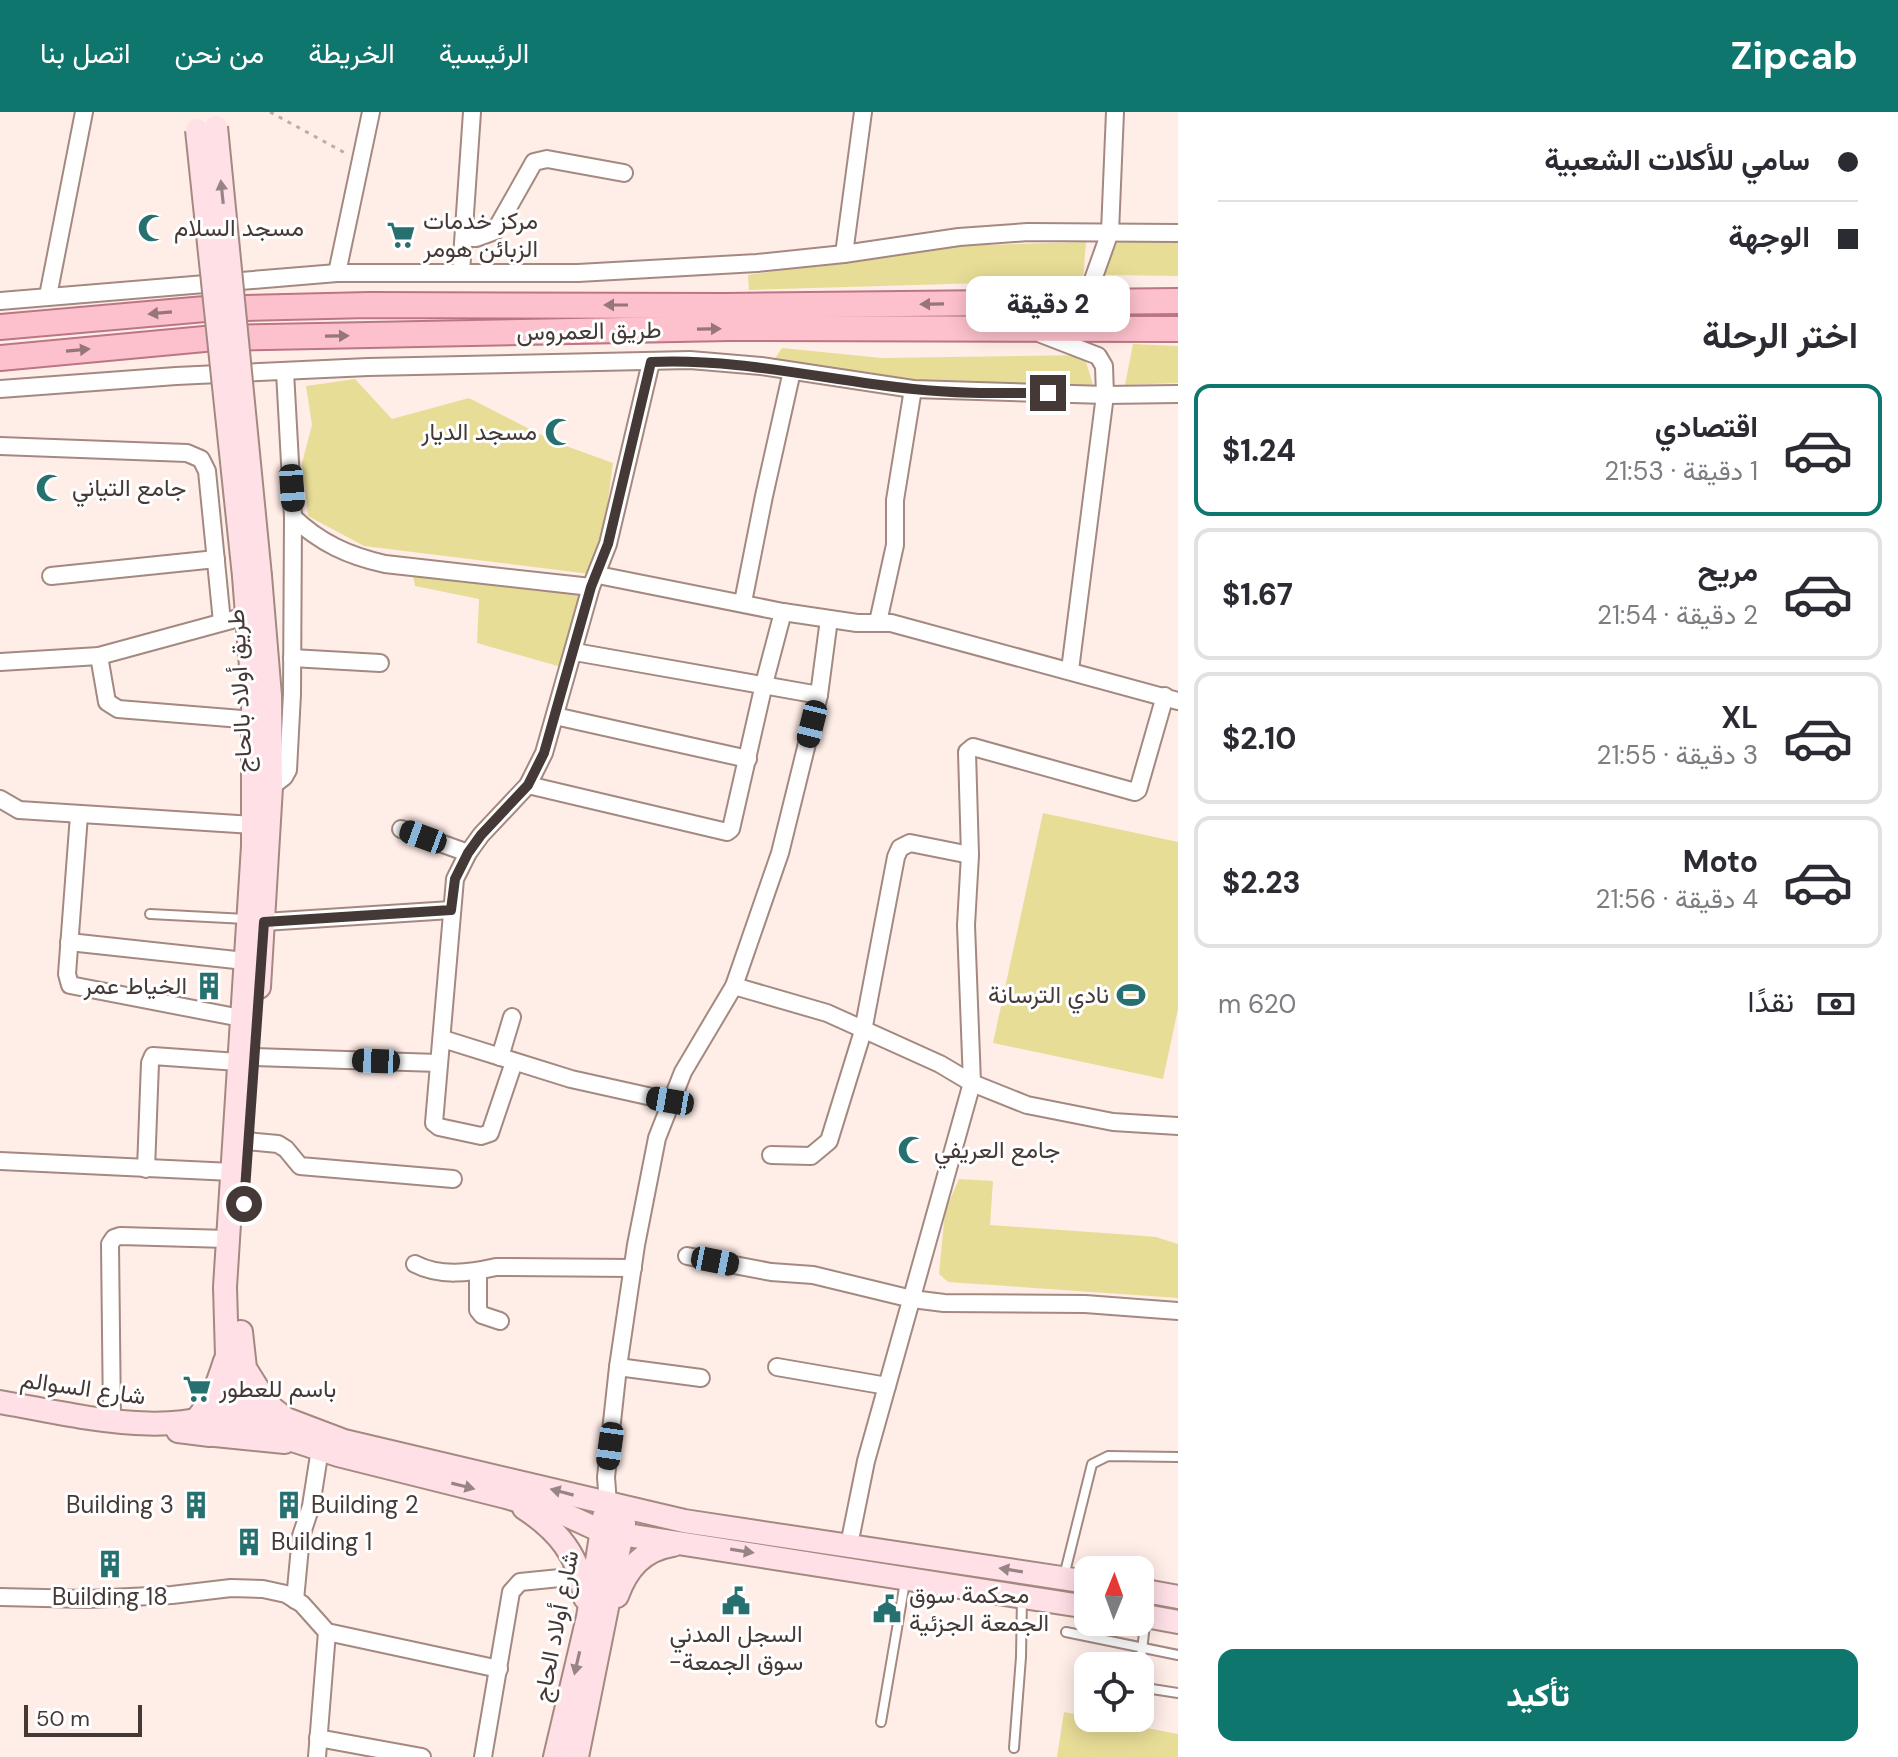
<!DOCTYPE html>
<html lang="ar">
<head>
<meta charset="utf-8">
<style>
	:root { --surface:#fff; --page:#f2f2f3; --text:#2b2b33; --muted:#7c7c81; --line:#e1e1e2; --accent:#0f766e }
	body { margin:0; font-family:"DM Sans",Vazirmatn,sans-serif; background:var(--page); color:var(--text); direction:rtl; height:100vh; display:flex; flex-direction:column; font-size:30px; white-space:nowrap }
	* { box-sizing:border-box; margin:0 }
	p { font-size:26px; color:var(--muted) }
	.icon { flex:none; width:44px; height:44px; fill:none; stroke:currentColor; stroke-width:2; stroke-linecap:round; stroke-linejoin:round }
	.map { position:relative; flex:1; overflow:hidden; direction:ltr }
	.panel { display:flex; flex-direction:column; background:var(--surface); width:720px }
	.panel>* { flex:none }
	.hud { display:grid; align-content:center; height:176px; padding:0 40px; background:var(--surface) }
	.needle { width:52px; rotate:1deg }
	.controls { position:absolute; left:1074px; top:1444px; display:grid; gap:16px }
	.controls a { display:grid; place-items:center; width:80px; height:80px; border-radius:16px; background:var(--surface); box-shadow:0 4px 20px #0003; font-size:40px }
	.scale { position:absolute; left:24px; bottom:20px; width:118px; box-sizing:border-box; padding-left:8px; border:4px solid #443936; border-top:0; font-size:22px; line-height:28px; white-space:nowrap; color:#443936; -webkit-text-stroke:6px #fff; paint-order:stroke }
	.end { position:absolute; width:36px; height:36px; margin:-18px; border:10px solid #443936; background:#fff; box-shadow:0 0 0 4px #fff }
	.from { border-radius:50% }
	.bubble { position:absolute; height:56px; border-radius:16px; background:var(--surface); box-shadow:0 4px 20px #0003; font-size:26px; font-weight:800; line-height:56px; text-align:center; direction:rtl }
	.car { position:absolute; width:24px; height:48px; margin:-24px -12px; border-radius:10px; box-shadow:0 0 6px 2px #0007; background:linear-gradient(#222 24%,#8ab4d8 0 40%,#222 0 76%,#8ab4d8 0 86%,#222 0) }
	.hud b { display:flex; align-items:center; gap:28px; height:76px; font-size:30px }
	.hud b+b { border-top:2px solid var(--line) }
	.hud i { width:20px; height:20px; background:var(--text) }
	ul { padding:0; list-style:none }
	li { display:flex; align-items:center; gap:24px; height:132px; margin:0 16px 12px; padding:0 24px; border:4px solid var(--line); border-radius:16px }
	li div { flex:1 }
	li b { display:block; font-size:30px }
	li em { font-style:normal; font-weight:800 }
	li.on { border-color:var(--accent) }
	li>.icon { width:72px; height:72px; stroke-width:1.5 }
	h2 { padding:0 40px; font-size:36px; line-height:96px }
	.pay { display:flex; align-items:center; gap:20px; height:88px; padding:0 40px; font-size:30px }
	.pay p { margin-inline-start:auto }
	.button { display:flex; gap:16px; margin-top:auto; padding:16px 40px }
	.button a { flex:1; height:92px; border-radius:16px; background:var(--accent); color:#fff; font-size:32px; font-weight:800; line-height:92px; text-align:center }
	header { display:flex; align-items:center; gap:48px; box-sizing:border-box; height:112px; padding:0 40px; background:var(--accent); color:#fff }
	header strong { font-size:38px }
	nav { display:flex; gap:44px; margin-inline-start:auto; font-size:28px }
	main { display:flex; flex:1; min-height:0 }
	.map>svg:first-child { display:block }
	.green { fill:#e8dd97 }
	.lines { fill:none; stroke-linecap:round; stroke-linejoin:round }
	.service-casing { stroke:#a38980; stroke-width:12 }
	.minor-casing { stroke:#a38980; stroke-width:20 }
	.secondary-casing { stroke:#a38980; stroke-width:26 }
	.primary-casing { stroke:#bb7683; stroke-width:28 }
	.path { stroke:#bcada8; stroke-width:3; stroke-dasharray:4 6; stroke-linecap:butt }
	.service { stroke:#fff; stroke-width:8 }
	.minor { stroke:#fff; stroke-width:16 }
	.secondary { stroke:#fee0e6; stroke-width:22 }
	.primary { stroke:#fdc1cd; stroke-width:24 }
	.secondary-bridge-casing { stroke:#a38980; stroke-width:26; stroke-linecap:butt }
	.secondary-bridge { stroke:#fee0e6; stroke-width:22 }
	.oneway { fill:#988485 }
	.oneway2 { fill:#97767a }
	.route { stroke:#443936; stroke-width:10 }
	.labels { text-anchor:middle; stroke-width:6; stroke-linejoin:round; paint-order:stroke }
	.poi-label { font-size:24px; fill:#443936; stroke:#fff; text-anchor:start }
	.street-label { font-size:24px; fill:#443936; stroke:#fff }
</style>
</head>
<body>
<header>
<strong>Zipcab</strong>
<nav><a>الرئيسية</a><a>الخريطة</a><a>من نحن</a><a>اتصل بنا</a></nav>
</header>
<main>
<section class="panel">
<div class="hud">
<b><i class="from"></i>سامي للأكلات الشعبية</b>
<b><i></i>الوجهة</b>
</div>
<h2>اختر الرحلة</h2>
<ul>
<li class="on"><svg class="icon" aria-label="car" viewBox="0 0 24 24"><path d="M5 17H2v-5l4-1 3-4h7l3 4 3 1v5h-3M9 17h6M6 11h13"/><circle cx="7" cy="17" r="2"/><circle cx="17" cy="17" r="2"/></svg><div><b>اقتصادي</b><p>1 دقيقة · 21:53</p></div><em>$1.24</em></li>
<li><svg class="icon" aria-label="car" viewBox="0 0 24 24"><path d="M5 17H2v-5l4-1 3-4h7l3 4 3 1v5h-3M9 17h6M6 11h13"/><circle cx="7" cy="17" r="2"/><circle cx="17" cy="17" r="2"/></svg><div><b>مريح</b><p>2 دقيقة · 21:54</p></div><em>$1.67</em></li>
<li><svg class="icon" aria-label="car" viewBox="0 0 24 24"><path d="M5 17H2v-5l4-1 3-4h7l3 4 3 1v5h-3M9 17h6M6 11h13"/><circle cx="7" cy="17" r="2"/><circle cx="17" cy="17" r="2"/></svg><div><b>XL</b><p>3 دقيقة · 21:55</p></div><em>$2.10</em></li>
<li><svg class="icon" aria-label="car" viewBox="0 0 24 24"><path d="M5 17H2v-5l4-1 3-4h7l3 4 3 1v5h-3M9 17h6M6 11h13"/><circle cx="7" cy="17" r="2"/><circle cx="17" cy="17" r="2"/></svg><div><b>Moto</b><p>4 دقيقة · 21:56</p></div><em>$2.23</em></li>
</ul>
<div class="pay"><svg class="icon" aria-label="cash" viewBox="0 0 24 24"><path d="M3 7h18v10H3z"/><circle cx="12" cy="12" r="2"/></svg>نقدًا<p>620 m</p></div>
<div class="button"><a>تأكيد</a></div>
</section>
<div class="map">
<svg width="1178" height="1645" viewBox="0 0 1178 1645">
	<rect width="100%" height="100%" fill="#ffede8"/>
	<g class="green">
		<polygon points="1178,129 1178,164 1105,163 1111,130"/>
		<polygon points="1086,130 1083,168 749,178 748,163 951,134"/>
		<polygon points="1133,232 1178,234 1178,271 1125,273"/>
		<polygon points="782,236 882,246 1084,243 1094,276 917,269 868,260 773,249"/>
		<polygon points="355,267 392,307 469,286 555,330 613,351 598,463 364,434 308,404 302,351 312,313 306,274"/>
		<polygon points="412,460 585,479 561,555 477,531 479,487 415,474"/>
		<polygon points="1043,701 1178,730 1178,897 1163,967 993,931"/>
		<polygon points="959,1067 993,1069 990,1113 1132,1123 1156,1125 1178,1132 1178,1186 948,1170 939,1162 945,1099"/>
		<polygon points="1064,1600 1178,1622 1178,1645 1057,1645"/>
	</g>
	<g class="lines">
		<defs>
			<g id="service">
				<polyline points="150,802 246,807"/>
				<polyline points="1064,1464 1092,1352 1108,1344 1178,1345"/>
				<polyline points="1066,1520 1178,1543"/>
				<polyline points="1140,1554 1146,1505"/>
				<polyline points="1140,1567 1141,1571 1152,1577 1178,1581"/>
				<polyline points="881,1610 905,1470"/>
				<polyline points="1014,1636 1021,1545 1022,1485"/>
			</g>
			<g id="minor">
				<polyline points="464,126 476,126 495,119 534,50 547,47 624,61"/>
				<polyline points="844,142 863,0"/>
				<polyline points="461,160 472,0"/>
				<polyline points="337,161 371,0"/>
				<polyline points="48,184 84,0"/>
				<polyline points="0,189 337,161 578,161 757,151 844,142 959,125 1028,120 1178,121"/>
				<polyline points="1085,190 1110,120 1115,0"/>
				<polyline points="1041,222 1098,244 1104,254 1105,283 1070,558"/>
				<polyline points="0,277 176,264 368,255 690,248 761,254 913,277 1105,283 1178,282"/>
				<polyline points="0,334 187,341 201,347 207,359 222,510"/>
				<path d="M293,405C320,431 349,444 385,452L591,475"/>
				<polyline points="598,463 783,500 857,511 891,511 1178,589"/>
				<polyline points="51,464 216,447"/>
				<polyline points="743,490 764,384 792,259"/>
				<polyline points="878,510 895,433 895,388 913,277"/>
				<polyline points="575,540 819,583"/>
				<polyline points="99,544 107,590 118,597 254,608"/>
				<polyline points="292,546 380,551"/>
				<polyline points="0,550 99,544 246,504"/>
				<polyline points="555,604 748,647"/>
				<polyline points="528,673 727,720 731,717 764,572 783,500"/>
				<polyline points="271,675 284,665 288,658 292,582 293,405 285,260"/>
				<polyline points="0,687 19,698 253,713"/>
				<polyline points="79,703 67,862 70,873 241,906"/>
				<polyline points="401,717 468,741"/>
				<polyline points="264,810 451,798"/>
				<polyline points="69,830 245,849"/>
				<polyline points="734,874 827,901 940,952 972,971 1027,993 1113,1010 1178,1014"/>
				<polyline points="443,927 571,967 670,989"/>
				<polyline points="253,945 438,951"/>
				<polyline points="500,945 512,905"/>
				<polyline points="514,950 490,1021 481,1024 439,1015 434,1011 455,767 468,741 481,723 528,673 544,641 591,475 608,432 651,250"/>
				<polyline points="247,1029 278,1032 286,1037 300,1054 453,1067"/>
				<polyline points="771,1043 811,1044 829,1029 863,919 896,745 900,736 910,731 970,743"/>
				<polyline points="0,1049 232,1060"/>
				<polyline points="146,1057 150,951 153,944 238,950"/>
				<polyline points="687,1144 771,1160 813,1163 912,1187 944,1191 1085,1192 1178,1199"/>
				<path d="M415,1152C440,1165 470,1161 496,1155L633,1156"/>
				<polyline points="478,1159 478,1198 482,1203 500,1209"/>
				<polyline points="618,1255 701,1266"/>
				<polyline points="777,1255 887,1274"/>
				<polyline points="112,1307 110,1132 114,1126 120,1124 228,1127"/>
				<polyline points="608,1392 606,1365 618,1255 636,1133 657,1026 683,960 734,874 780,741 819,583 829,507"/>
				<polyline points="849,1433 866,1349 972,971 966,813 970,743 967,640 973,635 1135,680 1138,678 1165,584"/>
				<polyline points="0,1485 88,1487 172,1483 231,1476 263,1477 286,1482 302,1492 327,1520 499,1557"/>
				<polyline points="295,1488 301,1424 311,1394 320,1337"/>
				<polyline points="318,1626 422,1645"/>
				<polyline points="317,1645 327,1520"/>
				<polyline points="483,1645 511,1480 520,1470 580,1464"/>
			</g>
			<g id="secondary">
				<polyline points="244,464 253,581 253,734 225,1175 227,1244 233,1279 242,1294 267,1316 280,1324 338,1343 506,1385 564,1402 601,1419 1088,1495"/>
				<polyline points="259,875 271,675 270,584 260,464"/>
				<polyline points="241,1220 245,1256 268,1293 286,1307 344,1329 684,1409 1088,1470"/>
				<path d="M0,1290C78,1303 181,1333 252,1287"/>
				<path d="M194,1310C210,1294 218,1271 225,1249"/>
				<polyline points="178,1319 210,1323 252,1305"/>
				<polyline points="215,1323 285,1330"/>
				<path d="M524,1396C558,1418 580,1445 585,1486"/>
				<polyline points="1140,1478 1178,1485"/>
				<path d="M617,1484C627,1456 643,1438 673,1433"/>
				<polyline points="1140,1503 1178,1510"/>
				<polyline points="555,1645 588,1505 604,1405"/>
				<polyline points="577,1645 624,1411"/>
			</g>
			<g id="primary">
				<polyline points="0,215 205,197 369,193 726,194 1178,189"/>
				<polyline points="0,246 215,226 729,216 1178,217"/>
			</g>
		</defs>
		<use href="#service" class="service-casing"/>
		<use href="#minor" class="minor-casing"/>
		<use href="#secondary" class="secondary-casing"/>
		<use href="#primary" class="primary-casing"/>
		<polyline class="path" points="270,0 347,42"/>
		<use href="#service" class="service"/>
		<use href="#minor" class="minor"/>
		<use href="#secondary" class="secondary"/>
		<use href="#primary" class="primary"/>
		<defs>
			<g id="secondary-bridge">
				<polyline points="216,15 260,464"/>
				<polyline points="197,18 244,464"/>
			</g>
		</defs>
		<use href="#secondary-bridge" class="secondary-bridge-casing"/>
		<use href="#secondary-bridge" class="secondary-bridge"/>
	</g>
	<defs><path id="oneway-solid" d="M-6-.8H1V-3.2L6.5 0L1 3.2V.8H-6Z" transform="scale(2)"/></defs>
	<g class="oneway">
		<use href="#oneway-solid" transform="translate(222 80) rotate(-96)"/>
		<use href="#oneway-solid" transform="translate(463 1374) rotate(14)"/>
		<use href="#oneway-solid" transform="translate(562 1380) rotate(-165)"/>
		<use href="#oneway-solid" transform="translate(742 1439) rotate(9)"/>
		<use href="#oneway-solid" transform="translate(1011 1458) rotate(-171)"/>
		<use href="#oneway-solid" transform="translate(577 1551) rotate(103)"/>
	</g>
	<g class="oneway2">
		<use href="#oneway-solid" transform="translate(932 192) rotate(179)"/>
		<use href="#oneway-solid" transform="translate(616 193) rotate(-180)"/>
		<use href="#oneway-solid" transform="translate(160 201) rotate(175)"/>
		<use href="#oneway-solid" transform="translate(709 217) rotate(-1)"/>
		<use href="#oneway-solid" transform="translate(337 224) rotate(-1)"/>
		<use href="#oneway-solid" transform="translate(78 238) rotate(-5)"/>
	</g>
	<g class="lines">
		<path class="route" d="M244,1092L264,810L451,798L455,767L468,741L481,723L528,673L544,641L591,475L608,432L651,250C740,246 825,268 913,277C958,282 1004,281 1048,281"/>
	</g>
	<defs>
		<symbol id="mosque-bare" viewBox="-9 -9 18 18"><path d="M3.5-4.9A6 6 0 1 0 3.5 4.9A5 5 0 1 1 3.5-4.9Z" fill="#26716f" stroke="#fff" stroke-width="2.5" paint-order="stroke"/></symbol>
		<symbol id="supermarket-bare" viewBox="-9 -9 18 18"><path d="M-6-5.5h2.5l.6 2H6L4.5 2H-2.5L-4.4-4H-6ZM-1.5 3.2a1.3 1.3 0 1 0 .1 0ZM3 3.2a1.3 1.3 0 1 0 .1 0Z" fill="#26716f" stroke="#fff" stroke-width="2.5" paint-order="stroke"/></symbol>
		<symbol id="building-bare" viewBox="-9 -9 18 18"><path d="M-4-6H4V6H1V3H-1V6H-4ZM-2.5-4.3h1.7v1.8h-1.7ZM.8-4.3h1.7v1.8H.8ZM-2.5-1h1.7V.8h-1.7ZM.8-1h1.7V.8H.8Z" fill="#26716f" stroke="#fff" stroke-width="2.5" paint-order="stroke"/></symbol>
		<symbol id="stadium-bare" viewBox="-9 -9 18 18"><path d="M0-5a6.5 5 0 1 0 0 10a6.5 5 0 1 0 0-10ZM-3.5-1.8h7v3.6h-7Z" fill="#26716f" stroke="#fff" stroke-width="2.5" paint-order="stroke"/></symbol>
		<symbol id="civic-bare" viewBox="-9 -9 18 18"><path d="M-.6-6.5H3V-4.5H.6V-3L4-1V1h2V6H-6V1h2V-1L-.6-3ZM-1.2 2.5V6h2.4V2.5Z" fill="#26716f" stroke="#fff" stroke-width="2.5" paint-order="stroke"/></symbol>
	</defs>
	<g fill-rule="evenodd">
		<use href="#mosque-bare" x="132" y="96" width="40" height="40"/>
		<use href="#supermarket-bare" x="381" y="103" width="40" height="40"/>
		<use href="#mosque-bare" x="539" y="300" width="40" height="40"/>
		<use href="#mosque-bare" x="30" y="356" width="40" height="40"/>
		<use href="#building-bare" x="189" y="854" width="40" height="40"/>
		<use href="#stadium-bare" x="1111" y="863" width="40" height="40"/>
		<use href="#mosque-bare" x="892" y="1018" width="40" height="40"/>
		<use href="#supermarket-bare" x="177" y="1257" width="40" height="40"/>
		<use href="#building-bare" x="176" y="1373" width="40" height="40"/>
		<use href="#building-bare" x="269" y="1373" width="40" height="40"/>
		<use href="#building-bare" x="229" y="1410" width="40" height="40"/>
		<use href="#building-bare" x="90" y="1432" width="40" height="40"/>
		<use href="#civic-bare" x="716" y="1469" width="40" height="40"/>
		<use href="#civic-bare" x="867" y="1477" width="40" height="40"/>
	</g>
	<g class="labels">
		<g class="poi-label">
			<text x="423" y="117">مركز خدمات<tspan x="423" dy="28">الزبائن هومر</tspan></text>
			<text x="174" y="124">مسجد السلام</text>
			<text x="537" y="328" text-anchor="end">مسجد الديار</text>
			<text x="72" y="384">جامع التياني</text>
			<text x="187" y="882" text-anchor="end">الخياط عمر</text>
			<text x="1109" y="891" text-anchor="end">نادي الترسانة</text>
			<text x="934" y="1046">جامع العريفي</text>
			<text x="219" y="1285">باسم للعطور</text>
			<text x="174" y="1401" text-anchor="end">Building 3</text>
			<text x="311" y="1401">Building 2</text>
			<text x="271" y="1438">Building 1</text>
			<text x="909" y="1491">محكمة سوق<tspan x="909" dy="28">الجمعة الجزئية</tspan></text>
			<text x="110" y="1493" text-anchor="middle">Building 18</text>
			<text x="736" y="1530" text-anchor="middle">السجل المدني<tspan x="736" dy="28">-سوق الجمعة</tspan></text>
		</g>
		<g class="street-label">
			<text transform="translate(589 219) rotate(-1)" y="8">طريق العمروس</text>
			<text transform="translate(240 579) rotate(-93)" y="8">طريق أولاد بالحاج</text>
			<text transform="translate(83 1276) rotate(8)" y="8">شارع السوالم</text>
			<text transform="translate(556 1514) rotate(-79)" y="8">شارع أولاد الحاج</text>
		</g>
	</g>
</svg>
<div class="controls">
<a><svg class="needle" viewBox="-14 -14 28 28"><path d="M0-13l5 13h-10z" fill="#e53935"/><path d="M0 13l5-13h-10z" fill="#7c7c81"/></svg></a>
<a><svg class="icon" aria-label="locate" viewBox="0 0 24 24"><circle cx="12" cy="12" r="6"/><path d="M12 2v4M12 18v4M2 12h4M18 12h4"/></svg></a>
</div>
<div class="scale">50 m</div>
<i class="end from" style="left:244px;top:1092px"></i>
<i class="end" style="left:1048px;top:281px"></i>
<div class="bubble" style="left:966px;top:164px;width:164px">2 دقيقة</div>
<i class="car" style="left:292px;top:376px;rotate:176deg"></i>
<i class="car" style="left:812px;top:612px;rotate:194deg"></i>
<i class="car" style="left:423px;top:725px;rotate:290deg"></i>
<i class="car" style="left:376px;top:949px;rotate:272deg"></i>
<i class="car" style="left:670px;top:989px;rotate:280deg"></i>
<i class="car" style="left:715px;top:1149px;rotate:101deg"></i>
<i class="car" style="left:610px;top:1334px;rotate:188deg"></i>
</div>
</main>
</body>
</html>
